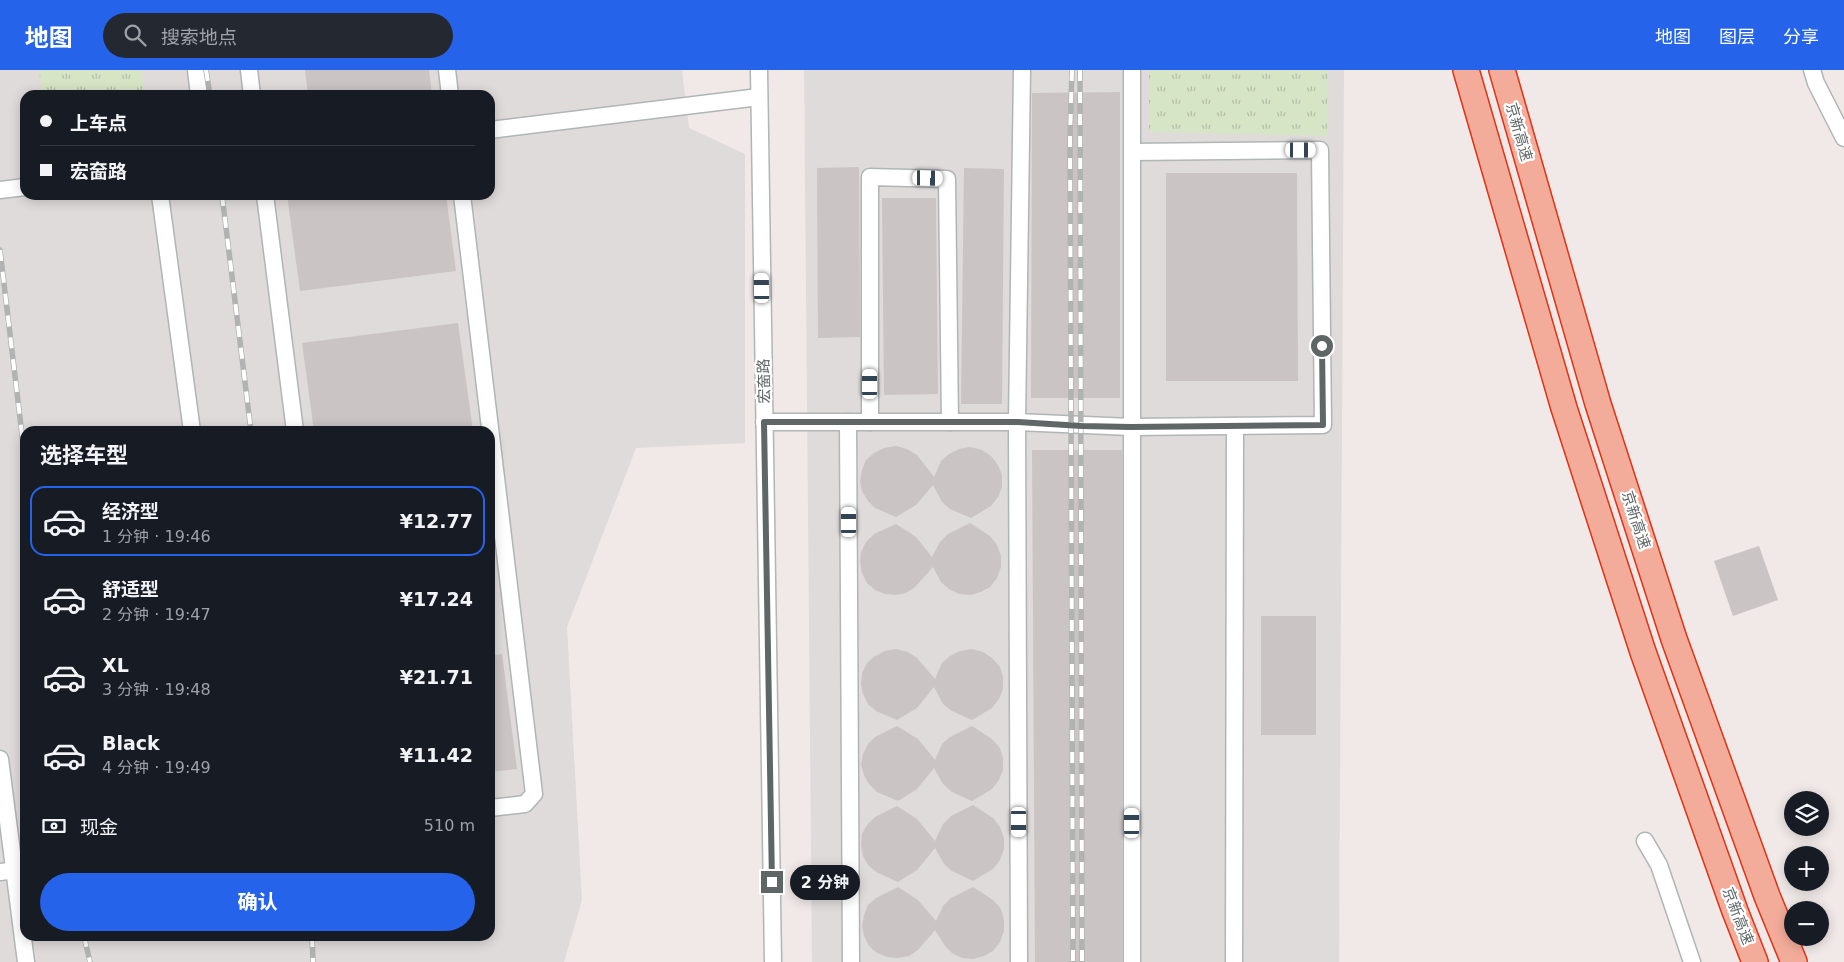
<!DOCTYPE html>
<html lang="zh">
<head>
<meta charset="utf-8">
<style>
	:root { --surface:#171b24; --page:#242831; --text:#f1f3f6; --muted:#9ea1a6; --line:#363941; --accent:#2563eb }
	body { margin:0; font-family:"DejaVu Sans","Noto Sans SC",sans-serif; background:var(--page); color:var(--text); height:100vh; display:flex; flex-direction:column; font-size:19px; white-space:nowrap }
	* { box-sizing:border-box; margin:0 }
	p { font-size:16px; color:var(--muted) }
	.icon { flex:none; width:28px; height:28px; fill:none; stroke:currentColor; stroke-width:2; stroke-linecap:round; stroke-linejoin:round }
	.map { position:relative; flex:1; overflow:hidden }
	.side { position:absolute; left:20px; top:356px; width:475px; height:515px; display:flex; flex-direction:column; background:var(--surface); border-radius:15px; box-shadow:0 2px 12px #0003 }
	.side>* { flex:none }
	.banner { position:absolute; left:20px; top:20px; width:475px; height:110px; border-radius:15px; box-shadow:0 2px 12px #0003; display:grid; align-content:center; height:110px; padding:0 20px; background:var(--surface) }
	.tools { position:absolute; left:1784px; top:721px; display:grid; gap:10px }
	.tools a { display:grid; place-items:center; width:45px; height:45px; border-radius:50%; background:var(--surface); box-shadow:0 2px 12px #0003; font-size:25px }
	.end { position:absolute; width:22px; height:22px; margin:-11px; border:6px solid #5f6666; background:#fff; box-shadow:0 0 0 2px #fff }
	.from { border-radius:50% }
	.bubble { position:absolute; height:35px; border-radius:18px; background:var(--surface); box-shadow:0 2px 12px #0003; font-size:16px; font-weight:700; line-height:35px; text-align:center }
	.car { position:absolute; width:15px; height:30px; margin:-15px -8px; border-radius:6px; box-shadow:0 0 4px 1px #0007; background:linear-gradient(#fff 24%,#345 0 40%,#fff 0 76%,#345 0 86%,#fff 0) }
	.banner b { display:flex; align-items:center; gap:18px; height:48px; font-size:19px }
	.banner b+b { border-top:1px solid var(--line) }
	.banner i { width:12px; height:12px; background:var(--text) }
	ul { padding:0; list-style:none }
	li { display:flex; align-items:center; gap:15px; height:70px; margin:0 10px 8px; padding:0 10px; border:2px solid transparent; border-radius:15px }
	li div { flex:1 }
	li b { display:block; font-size:19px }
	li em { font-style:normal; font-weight:700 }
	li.on { border-color:var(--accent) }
	li>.icon { width:45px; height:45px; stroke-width:1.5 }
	h2 { padding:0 20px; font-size:22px; line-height:60px }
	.pay { display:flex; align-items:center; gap:12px; height:55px; padding:0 20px; font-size:19px }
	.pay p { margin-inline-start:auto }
	.button { display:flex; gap:10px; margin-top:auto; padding:10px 20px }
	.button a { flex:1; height:58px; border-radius:30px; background:var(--accent); color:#fff; font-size:20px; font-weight:700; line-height:58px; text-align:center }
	header { display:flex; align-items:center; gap:30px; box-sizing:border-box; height:70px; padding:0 25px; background:var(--accent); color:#fff }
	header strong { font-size:24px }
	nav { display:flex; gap:28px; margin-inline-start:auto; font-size:18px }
	.search { width:350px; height:45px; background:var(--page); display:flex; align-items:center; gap:12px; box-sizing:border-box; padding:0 18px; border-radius:28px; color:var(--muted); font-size:19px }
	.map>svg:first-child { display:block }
	.industrial { fill:#dfdbda; fill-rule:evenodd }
	.grass { fill:url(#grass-tufts) }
	.building { fill:#cbc4c4 }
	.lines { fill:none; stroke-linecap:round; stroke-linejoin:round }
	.minor-casing { stroke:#b0b5b6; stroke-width:19 }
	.highway-casing { stroke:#e33114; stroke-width:28 }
	.minor { stroke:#fff; stroke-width:16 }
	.highway { stroke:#f4ac9a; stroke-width:25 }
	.rail-casing { stroke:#b1b2b2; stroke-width:5.5 }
	.rail { stroke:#fff; stroke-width:4; stroke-dasharray:11; stroke-linecap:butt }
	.route { stroke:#5f6666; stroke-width:6 }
	.labels { text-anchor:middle; stroke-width:4.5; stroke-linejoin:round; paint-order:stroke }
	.street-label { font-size:15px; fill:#5f6666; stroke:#fff }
</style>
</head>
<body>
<header>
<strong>地图</strong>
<div class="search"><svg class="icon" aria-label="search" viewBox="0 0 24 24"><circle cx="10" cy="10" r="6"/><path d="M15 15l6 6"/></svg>搜索地点</div>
<nav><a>地图</a><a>图层</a><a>分享</a></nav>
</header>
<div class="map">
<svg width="1844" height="892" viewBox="0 0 1844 892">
	<defs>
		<pattern id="grass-tufts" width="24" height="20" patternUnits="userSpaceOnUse" patternTransform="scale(1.25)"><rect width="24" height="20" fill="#d7e5c7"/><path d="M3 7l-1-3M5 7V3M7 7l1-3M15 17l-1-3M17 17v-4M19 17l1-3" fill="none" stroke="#b2bda5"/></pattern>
	</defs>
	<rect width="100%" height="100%" fill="#f0e9e8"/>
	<g class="industrial">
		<path d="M0,0H682L689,58L745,84V373L636,378L567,557L582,830L564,892H0ZM25,25H490V125H25ZM25,361H490V866H25Z"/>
		<polygon points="804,0 1344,0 1339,892 812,892"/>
	</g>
	<g class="grass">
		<polygon points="39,0 142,0 144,25 42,25"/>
		<polygon points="1149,0 1327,0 1328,66 1149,62"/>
	</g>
	<g class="building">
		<polygon points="305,0 429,0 432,25 308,25"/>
		<polygon points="1120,22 1120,328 1031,328 1032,23"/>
		<polygon points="859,97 860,267 818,268 817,98"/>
		<polygon points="964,98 1004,99 1002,334 961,334"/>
		<polygon points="1166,103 1297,103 1298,311 1166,311"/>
		<polygon points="287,125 446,125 456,201 300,221"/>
		<polygon points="882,128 936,128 938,324 884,325"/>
		<polygon points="458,253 473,361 314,361 302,273"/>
		<polygon points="896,376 907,379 917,385 934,407 941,391 949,384 959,379 970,377 982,380 991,386 998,395 1002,405 1002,417 998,427 991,436 971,448 950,439 942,432 933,415 916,435 896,447 875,438 868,431 862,421 860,411 862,400 866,390 874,383 884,378"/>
		<polygon points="1032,380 1122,380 1122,892 1035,892"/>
		<polygon points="970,453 990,466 997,475 1001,486 1001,497 997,508 990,517 981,522 970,525 959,524 949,519 941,512 933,497 915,517 906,523 896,525 885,524 875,520 867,513 862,503 860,492 861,482 866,472 874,464 896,454 916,467 932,487 940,472 948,464"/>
		<polygon points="1759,476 1778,530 1733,546 1714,491"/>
		<rect x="1261" y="546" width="55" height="119"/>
		<polygon points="896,579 908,582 917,588 935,609 942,593 950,586 960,581 972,579 983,582 992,588 1000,597 1003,607 1003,619 999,629 992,638 972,650 952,641 943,634 934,617 917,638 897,650 876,641 868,634 863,624 861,614 862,603 867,593 875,586 885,581"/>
		<polygon points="502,584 517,699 490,702 490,586"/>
		<polygon points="897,656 918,669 935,690 942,674 950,667 972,656 992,669 1000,678 1003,688 1003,700 999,710 992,719 972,731 952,722 943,714 934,698 917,719 898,731 877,722 869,714 864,705 861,695 863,684 868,674 875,667"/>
		<polygon points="973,735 993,748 1000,757 1004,768 1004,779 1000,790 993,799 973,811 952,801 944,794 935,778 917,800 898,812 876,802 868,795 863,786 861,775 862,764 867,755 875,747 897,736 917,749 935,771 943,754 951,746"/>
		<polygon points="898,817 918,830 936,851 943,836 951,828 973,817 993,830 1001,839 1004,850 1004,861 1000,872 993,881 984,886 973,889 962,888 952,883 945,876 935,860 918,880 909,886 898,888 887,887 877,883 869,876 864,866 862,856 864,845 868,835 876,828"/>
	</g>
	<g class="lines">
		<defs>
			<g id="minor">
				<polyline points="196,0 199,25"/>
				<polyline points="249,0 252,25"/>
				<polyline points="447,0 450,25"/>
				<polyline points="759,0 773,892"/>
				<polyline points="1132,0 1132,892"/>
				<polyline points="1812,0 1816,13 1844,68"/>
				<polyline points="490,60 759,27"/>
				<polyline points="0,120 25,117"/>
				<polyline points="160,125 192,361"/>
				<polyline points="265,125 295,361"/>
				<polyline points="462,125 534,724 525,734 490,738"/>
				<polyline points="764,352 1017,352 1131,357 1323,355 1320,80 1132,82"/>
				<polyline points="848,352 851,892"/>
				<polyline points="870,352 870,107 947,109 950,352"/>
				<polyline points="0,689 26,892"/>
				<polyline points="1645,771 1659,795 1692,892"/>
				<polyline points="0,802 25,799"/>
				<polyline points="1019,892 1017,352 1022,0"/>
				<polyline points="1234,892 1235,356"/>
			</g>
			<g id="highway">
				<polyline points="1466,0 1564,338 1643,582 1735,841 1755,892"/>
				<polyline points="1502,0 1598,334 1674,569 1767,826 1794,892"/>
			</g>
		</defs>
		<use href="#minor" class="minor-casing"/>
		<use href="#highway" class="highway-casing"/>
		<use href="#minor" class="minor"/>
		<use href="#highway" class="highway"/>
		<defs>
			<g id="rail">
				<polyline points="206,0 210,25"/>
				<polyline points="1072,0 1070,67 1073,892"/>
				<polyline points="1080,0 1082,892"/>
				<polyline points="222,125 251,361"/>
				<polyline points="0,180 25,390"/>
				<polyline points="84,866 90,892"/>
				<polyline points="312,866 313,892"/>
			</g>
		</defs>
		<use href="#rail" class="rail-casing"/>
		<use href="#rail" class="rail"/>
	</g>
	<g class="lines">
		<polyline class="route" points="772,812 764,352 1018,352 1082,356 1131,357 1323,355 1322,276"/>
	</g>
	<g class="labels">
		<g class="street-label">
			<text transform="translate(1519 62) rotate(74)" y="5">京新高速</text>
			<text transform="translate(764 311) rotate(-91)" y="5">宏奤路</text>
			<text transform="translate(1636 450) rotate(72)" y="5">京新高速</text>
			<text transform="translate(1738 846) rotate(69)" y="5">京新高速</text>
		</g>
	</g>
</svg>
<div class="tools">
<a><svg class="icon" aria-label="layers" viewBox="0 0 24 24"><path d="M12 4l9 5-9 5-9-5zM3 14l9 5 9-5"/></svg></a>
<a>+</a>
<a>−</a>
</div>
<i class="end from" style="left:1322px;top:276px"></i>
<i class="end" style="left:772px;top:812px"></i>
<div class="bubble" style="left:790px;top:795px;width:70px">2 分钟</div>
<i class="car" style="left:1301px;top:80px;rotate:90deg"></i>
<i class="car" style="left:928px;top:108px;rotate:91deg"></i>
<i class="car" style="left:762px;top:218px;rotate:359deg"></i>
<i class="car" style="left:870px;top:314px;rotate:0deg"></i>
<i class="car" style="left:849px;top:452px;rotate:0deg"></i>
<i class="car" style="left:1019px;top:752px;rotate:180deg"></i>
<i class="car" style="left:1132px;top:753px;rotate:0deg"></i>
<div class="banner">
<b><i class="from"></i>上车点</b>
<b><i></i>宏奤路</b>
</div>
<section class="side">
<h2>选择车型</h2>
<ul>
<li class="on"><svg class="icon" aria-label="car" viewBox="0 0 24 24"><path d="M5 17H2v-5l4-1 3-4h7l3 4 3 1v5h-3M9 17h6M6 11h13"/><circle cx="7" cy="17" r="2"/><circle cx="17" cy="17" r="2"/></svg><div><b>经济型</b><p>1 分钟 · 19:46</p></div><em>¥12.77</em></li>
<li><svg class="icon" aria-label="car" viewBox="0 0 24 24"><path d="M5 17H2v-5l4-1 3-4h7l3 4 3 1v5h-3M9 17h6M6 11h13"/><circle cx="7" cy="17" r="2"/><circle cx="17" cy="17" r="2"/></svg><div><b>舒适型</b><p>2 分钟 · 19:47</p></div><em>¥17.24</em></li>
<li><svg class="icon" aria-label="car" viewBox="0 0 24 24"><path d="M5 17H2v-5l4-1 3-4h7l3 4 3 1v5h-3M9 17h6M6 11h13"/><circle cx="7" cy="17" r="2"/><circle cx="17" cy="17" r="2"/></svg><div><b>XL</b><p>3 分钟 · 19:48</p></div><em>¥21.71</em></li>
<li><svg class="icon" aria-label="car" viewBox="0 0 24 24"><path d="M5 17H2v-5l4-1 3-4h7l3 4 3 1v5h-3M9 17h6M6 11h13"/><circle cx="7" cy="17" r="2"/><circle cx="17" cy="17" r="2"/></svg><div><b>Black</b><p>4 分钟 · 19:49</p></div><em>¥11.42</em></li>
</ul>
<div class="pay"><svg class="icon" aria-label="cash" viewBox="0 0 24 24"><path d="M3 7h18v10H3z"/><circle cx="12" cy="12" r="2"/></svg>现金<p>510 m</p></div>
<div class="button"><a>确认</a></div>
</section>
</div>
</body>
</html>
